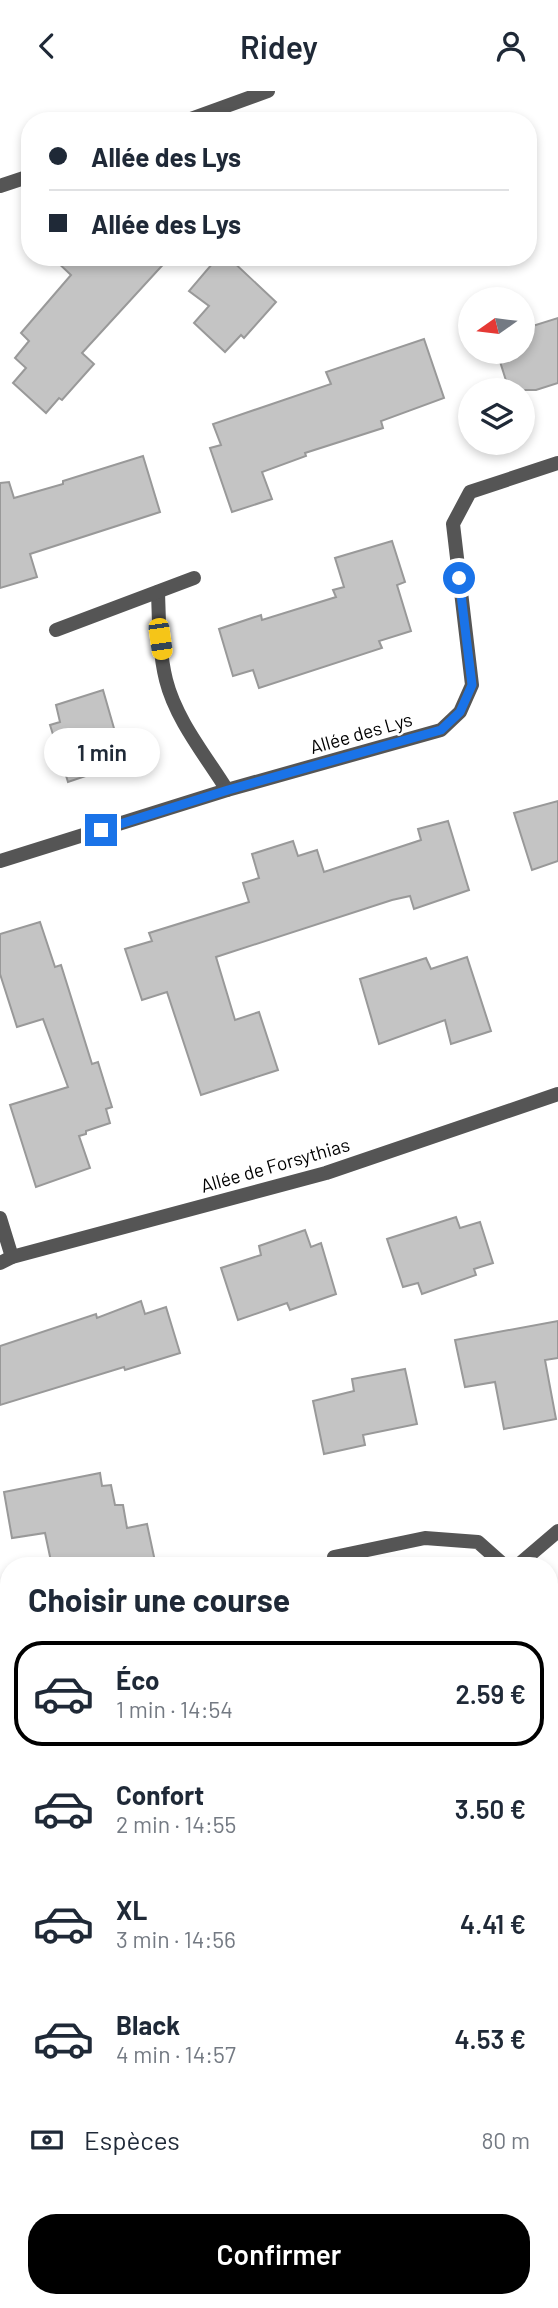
<!DOCTYPE html>
<html lang="fr">
<head>
<meta charset="utf-8">
<style>
	:root { --surface:#fff; --page:#f6f6f7; --text:#1f2937; --muted:#747a83; --line:#e0e1e3; --accent:#000 }
	body { margin:0; font-family:Barlow,sans-serif; background:var(--page); color:var(--text); height:100vh; display:flex; flex-direction:column; font-size:26px; white-space:nowrap }
	* { box-sizing:border-box; margin:0 }
	p { font-size:23px; color:var(--muted) }
	.icon { flex:none; width:38px; height:38px; fill:none; stroke:currentColor; stroke-width:2; stroke-linecap:round; stroke-linejoin:round }
	.map { position:relative; flex:1; overflow:hidden }
	.details { position:absolute; left:0px; top:1466px; width:558px; height:751px; display:flex; flex-direction:column; background:var(--surface); border-radius:28px 28px 0 0; box-shadow:0 4px 10px #0003 }
	.details>* { flex:none }
	.hud { position:absolute; left:21px; top:21px; width:516px; height:154px; border-radius:28px; box-shadow:0 4px 10px #0003; display:grid; align-content:center; height:154px; padding:0 28px; background:var(--surface) }
	.needle { width:46px; rotate:256deg }
	.controls { position:absolute; left:458px; top:196px; display:grid; gap:14px }
	.controls a { display:grid; place-items:center; width:77px; height:77px; border-radius:50%; background:var(--surface); box-shadow:0 4px 10px #0003; font-size:35px }
	.end { position:absolute; width:32px; height:32px; margin:-16px; border:9px solid #1a73e8; background:#fff; box-shadow:0 0 0 4px #fff }
	.from { border-radius:50% }
	.bubble { position:absolute; height:49px; border-radius:24px; background:var(--surface); box-shadow:0 4px 10px #0003; font-size:23px; font-weight:600; line-height:49px; text-align:center }
	.car { position:absolute; width:21px; height:42px; margin:-21px -10px; border-radius:9px; box-shadow:0 0 5px 2px #0007; background:linear-gradient(#f5c518 24%,#345 0 40%,#f5c518 0 76%,#345 0 86%,#f5c518 0) }
	.hud b { display:flex; align-items:center; gap:24px; height:66px; font-size:26px }
	.hud b+b { border-top:2px solid var(--line) }
	.hud i { width:18px; height:18px; background:var(--text) }
	ul { padding:0; list-style:none }
	li { display:flex; align-items:center; gap:21px; height:105px; margin:0 14px 10px; padding:0 14px; border:4px solid transparent; border-radius:28px }
	li div { flex:1 }
	li b { display:block; font-size:26px }
	li em { font-style:normal; font-weight:600 }
	li.current { border-color:var(--accent) }
	li>.icon { width:63px; height:63px; stroke-width:1.5 }
	h2 { padding:0 28px; font-size:32px; line-height:84px }
	.pay { display:flex; align-items:center; gap:18px; height:77px; padding:0 28px; font-size:26px }
	.pay p { margin-inline-start:auto }
	.button { display:flex; gap:14px; margin-top:auto; padding:14px 28px }
	.button a { flex:1; height:80px; border-radius:28px; background:var(--accent); color:#fff; font-size:28px; font-weight:600; line-height:80px; text-align:center }
	header { display:flex; justify-content:space-between; align-items:center; height:91px; padding:0 28px; background:var(--surface); font-size:32px; font-weight:600 }
	.map>svg:first-child { display:block }
	.green { fill:#dcdcdc }
	.building { fill:#c4c4c4; stroke:#999; stroke-width:2 }
	.lines { fill:none; stroke-linecap:round; stroke-linejoin:round }
	.service { stroke:#555; stroke-width:14 }
	.minor { stroke:#555; stroke-width:14 }
	.route { stroke:#1a73e8; stroke-width:9 }
	.labels { text-anchor:middle; stroke-width:5; stroke-linejoin:round; paint-order:stroke }
	.street-label { font-size:19px; fill:#000; stroke:#fff }
</style>
</head>
<body>
<header><svg class="icon" aria-label="back" viewBox="0 0 24 24"><path d="M15 5l-7 7 7 7"/></svg>Ridey<svg class="icon" aria-label="person" viewBox="0 0 24 24"><circle cx="12" cy="8" r="4"/><path d="M4 21q1-7 8-7t8 7"/></svg></header>
<div class="map">
<svg width="558" height="2217" viewBox="0 0 558 2217">
	<rect width="100%" height="100%" fill="#fff"/>
	<polygon class="green" points="0,2127 9,2127 9,2208 180,2209 180,2217 0,2217"/>
	<g class="building">
		<polygon points="52,166 170,166 82,262 94,273 62,309 59,307 46,322 13,292 26,277 15,267 29,250 21,242 71,184"/>
		<polygon points="218,166 228,166 276,211 244,247 241,244 225,261 194,232 209,215 189,200"/>
		<polygon points="558,227 558,292 536,299 509,299 497,261 523,261 523,238"/>
		<polygon points="424,248 444,307 381,330 383,337 305,362 306,365 262,381 272,408 232,421 210,357 221,354 213,333 331,293 326,281"/>
		<polygon points="143,365 160,421 30,463 37,486 0,497 0,392 9,391 14,407 63,393 63,390"/>
		<polygon points="392,450 405,491 397,494 411,540 379,550 382,557 259,597 253,579 233,585 219,538 261,524 262,529 336,506 333,499 344,496 335,467"/>
		<polygon points="103,599 124,672 68,691 50,634 60,631 56,614"/>
		<polygon points="558,710 558,770 532,779 514,722"/>
		<polygon points="448,730 469,799 414,818 410,805 392,809 216,866 235,929 259,921 278,979 201,1004 167,901 142,909 125,858 152,850 149,842 249,811 243,792 259,787 252,763 293,750 298,765 317,759 324,781 421,749 418,738"/>
		<polygon points="40,831 55,876 61,874 92,973 98,971 112,1016 106,1018 110,1032 86,1040 86,1043 79,1045 90,1077 36,1096 10,1014 68,996 43,928 17,936 0,883 0,843"/>
		<polygon points="467,866 491,940 451,953 445,929 379,953 360,888 426,867 431,878"/>
		<polygon points="456,1126 460,1137 480,1131 493,1172 474,1178 476,1184 422,1203 418,1192 403,1196 387,1148"/>
		<polygon points="305,1139 311,1156 321,1152 336,1203 290,1219 287,1212 238,1229 221,1177 261,1164 259,1155"/>
		<polygon points="141,1210 145,1223 166,1216 180,1262 125,1279 124,1276 0,1314 0,1255 96,1223 97,1227"/>
		<polygon points="558,1230 558,1267 545,1269 556,1328 504,1338 495,1291 465,1296 455,1249"/>
		<polygon points="405,1278 417,1333 363,1344 365,1354 324,1363 313,1310 354,1300 352,1288"/>
		<polygon points="100,1382 102,1395 111,1394 115,1414 123,1414 127,1437 147,1433 156,1475 52,1475 45,1442 12,1447 4,1401"/>
	</g>
	<g class="lines">
		<g class="service">
			<path d="M158,501C159,530 159,561 166,589C176,629 206,665 227,699"/>
			<polyline points="56,539 194,487"/>
		</g>
		<g class="minor">
			<polyline points="185,30 268,0"/>
			<polyline points="0,95 30,85"/>
			<polyline points="0,770 227,699 441,639 460,621 472,594 453,433 470,401 558,372"/>
			<polyline points="0,1127 12,1166"/>
			<polyline points="0,1172 12,1166 326,1082 558,1003"/>
			<polyline points="334,1466 425,1447 478,1451 505,1475"/>
			<polyline points="517,1475 558,1440"/>
			<polyline points="550,1558 558,1576"/>
			<polyline points="550,1697 558,1691"/>
			<polyline points="550,1773 558,1844"/>
		</g>
	</g>
	<g class="lines">
		<polyline class="route" points="101,739 228,699 441,639 460,621 472,594 459,487"/>
	</g>
	<g class="labels">
		<g class="street-label">
			<text transform="translate(361 642) rotate(-16)" y="7">Allée des Lys</text>
			<text transform="translate(275 1074) rotate(-16)" y="7">Allée de Forsythias</text>
		</g>
	</g>
</svg>
<div class="controls">
<a><svg class="needle" viewBox="-14 -14 28 28"><path d="M0-13l5 13h-10z" fill="#e53935"/><path d="M0 13l5-13h-10z" fill="#747a83"/></svg></a>
<a><svg class="icon" aria-label="layers" viewBox="0 0 24 24"><path d="M12 4l9 5-9 5-9-5zM3 14l9 5 9-5"/></svg></a>
</div>
<i class="end from" style="left:459px;top:487px"></i>
<i class="end" style="left:101px;top:739px"></i>
<div class="bubble" style="left:44px;top:637px;width:116px">1 min</div>
<i class="car" style="left:160px;top:548px;rotate:172deg"></i>
<div class="hud">
<b><i class="from"></i>Allée des Lys</b>
<b><i></i>Allée des Lys</b>
</div>
<section class="details">
<h2>Choisir une course</h2>
<ul>
<li class="current"><svg class="icon" aria-label="car" viewBox="0 0 24 24"><path d="M5 17H2v-5l4-1 3-4h7l3 4 3 1v5h-3M9 17h6M6 11h13"/><circle cx="7" cy="17" r="2"/><circle cx="17" cy="17" r="2"/></svg><div><b>Éco</b><p>1 min · 14:54</p></div><em>2.59 €</em></li>
<li><svg class="icon" aria-label="car" viewBox="0 0 24 24"><path d="M5 17H2v-5l4-1 3-4h7l3 4 3 1v5h-3M9 17h6M6 11h13"/><circle cx="7" cy="17" r="2"/><circle cx="17" cy="17" r="2"/></svg><div><b>Confort</b><p>2 min · 14:55</p></div><em>3.50 €</em></li>
<li><svg class="icon" aria-label="car" viewBox="0 0 24 24"><path d="M5 17H2v-5l4-1 3-4h7l3 4 3 1v5h-3M9 17h6M6 11h13"/><circle cx="7" cy="17" r="2"/><circle cx="17" cy="17" r="2"/></svg><div><b>XL</b><p>3 min · 14:56</p></div><em>4.41 €</em></li>
<li><svg class="icon" aria-label="car" viewBox="0 0 24 24"><path d="M5 17H2v-5l4-1 3-4h7l3 4 3 1v5h-3M9 17h6M6 11h13"/><circle cx="7" cy="17" r="2"/><circle cx="17" cy="17" r="2"/></svg><div><b>Black</b><p>4 min · 14:57</p></div><em>4.53 €</em></li>
</ul>
<div class="pay"><svg class="icon" aria-label="cash" viewBox="0 0 24 24"><path d="M3 7h18v10H3z"/><circle cx="12" cy="12" r="2"/></svg>Espèces<p>80 m</p></div>
<div class="button"><a>Confirmer</a></div>
</section>
</div>
</body>
</html>
